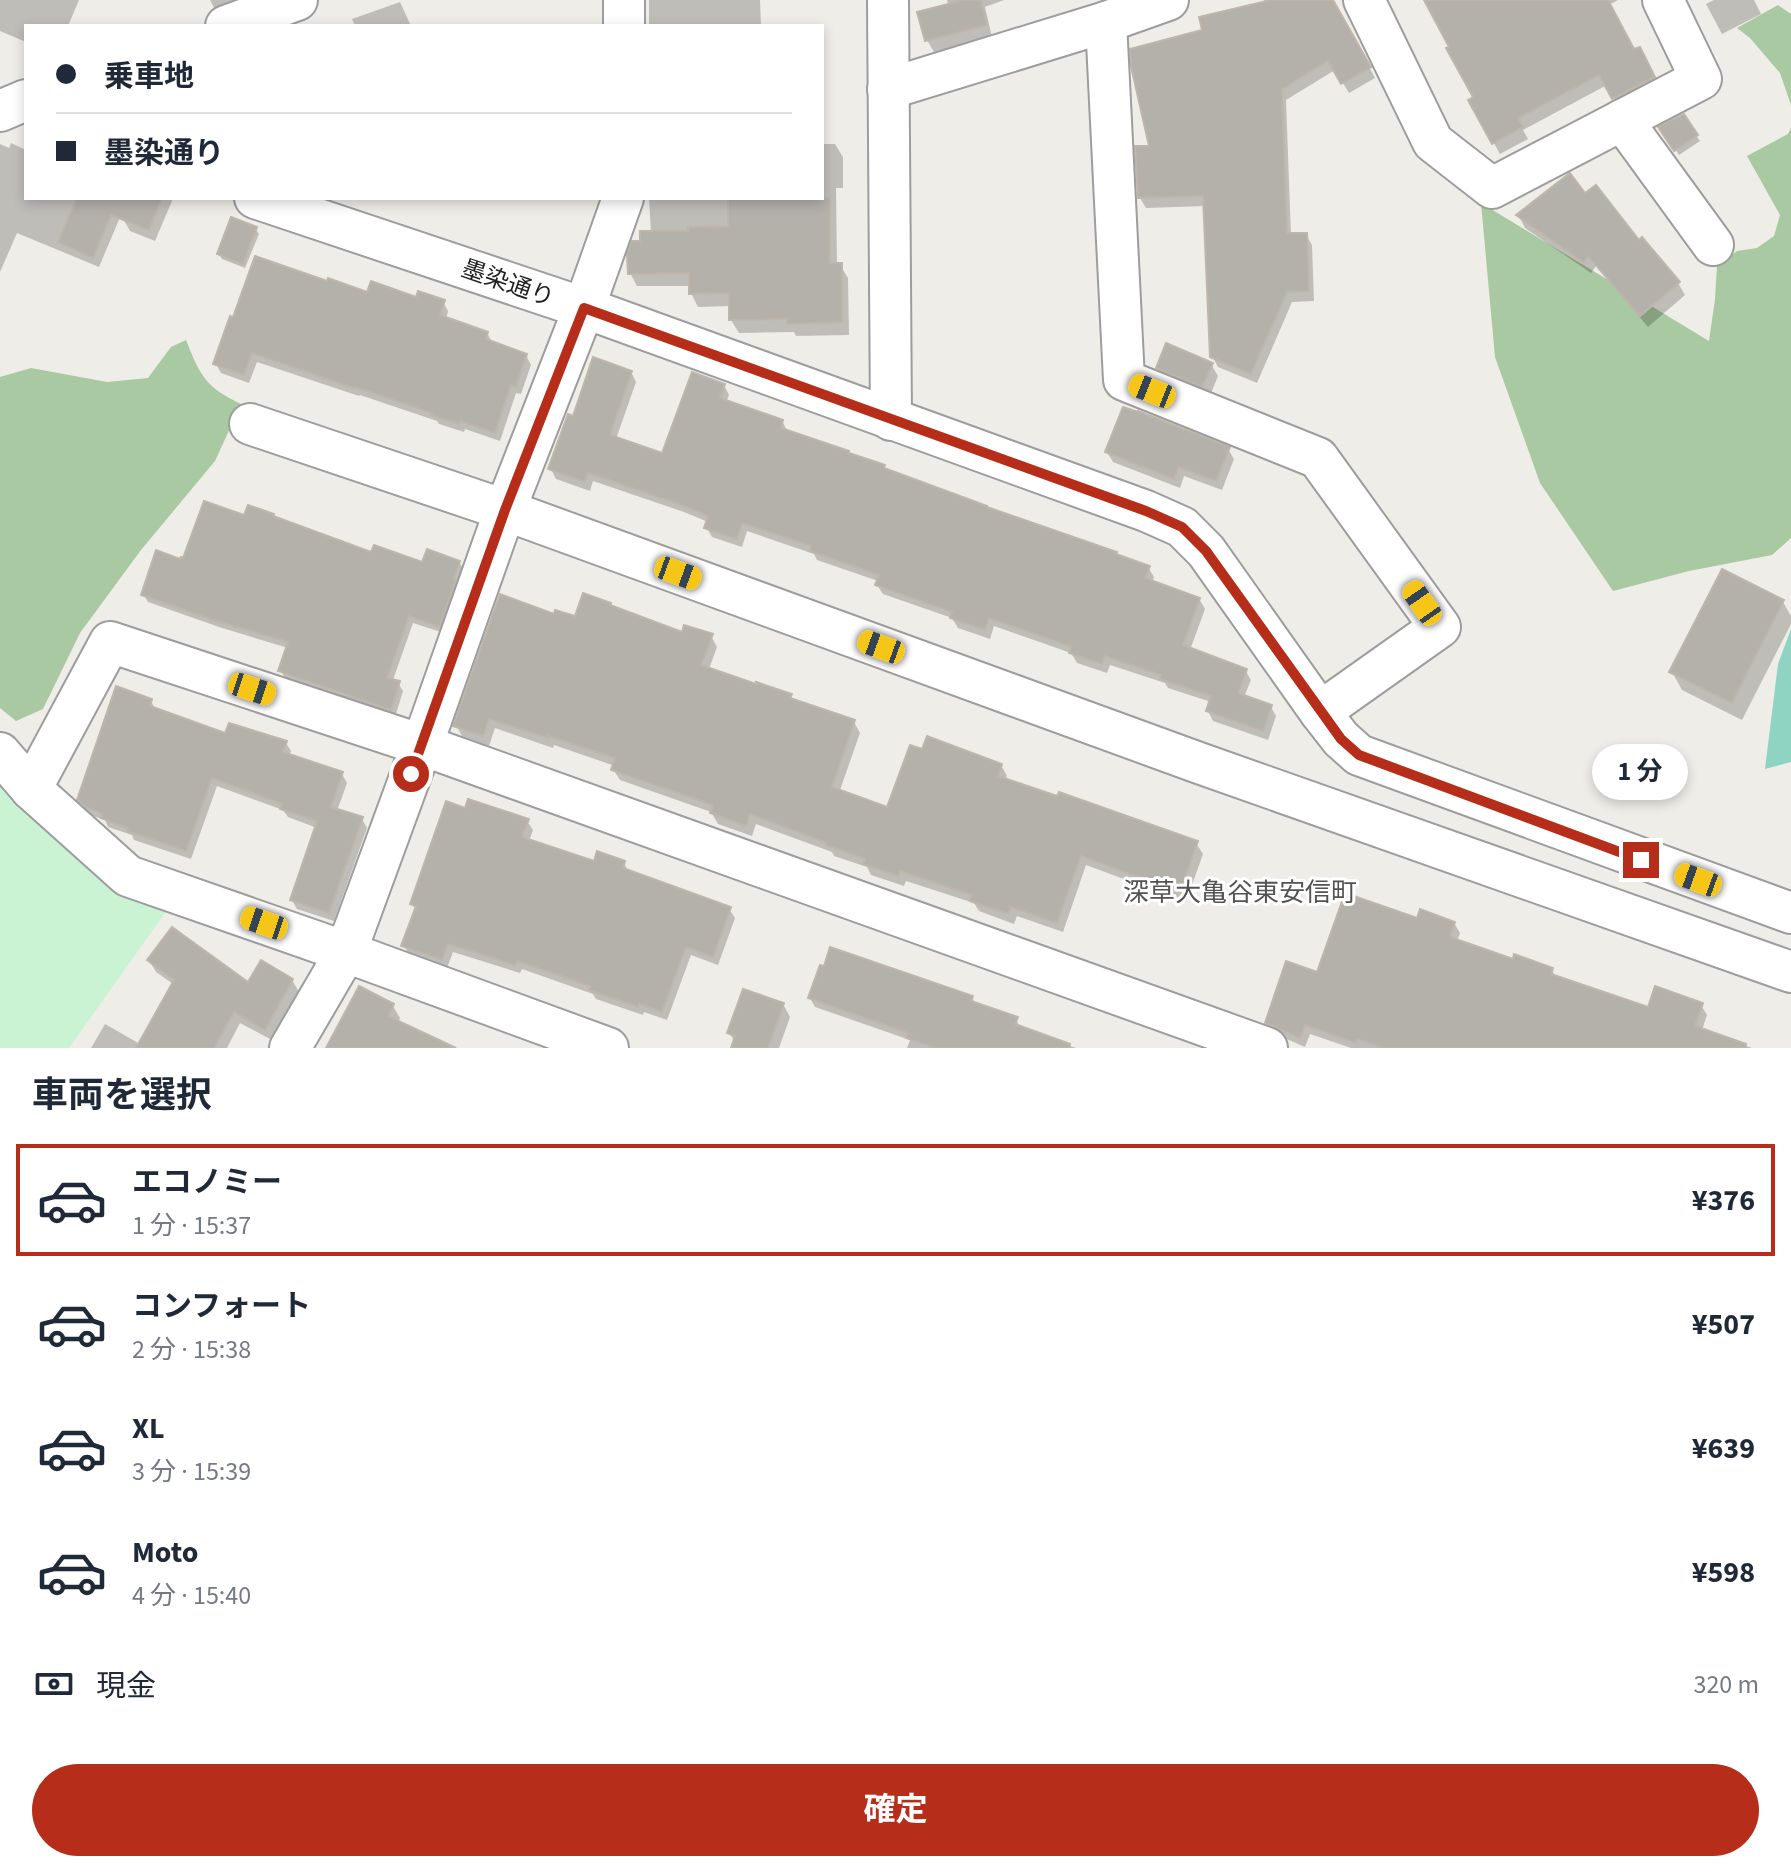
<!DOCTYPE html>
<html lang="ja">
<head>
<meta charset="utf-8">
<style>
	:root { --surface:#fff; --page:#f6f6f7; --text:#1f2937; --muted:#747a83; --line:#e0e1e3; --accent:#b62e19 }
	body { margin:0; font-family:"Source Sans 3","Noto Sans JP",sans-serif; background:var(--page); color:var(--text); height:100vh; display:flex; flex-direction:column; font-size:30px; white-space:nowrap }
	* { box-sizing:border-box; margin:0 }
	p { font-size:26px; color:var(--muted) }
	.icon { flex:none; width:44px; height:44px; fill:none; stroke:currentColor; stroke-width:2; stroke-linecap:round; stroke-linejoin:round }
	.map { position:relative; height:1048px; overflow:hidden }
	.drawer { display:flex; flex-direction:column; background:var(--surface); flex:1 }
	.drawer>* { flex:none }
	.hud { position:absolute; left:24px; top:24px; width:800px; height:176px; border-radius:0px; box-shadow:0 4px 12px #0003; display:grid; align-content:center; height:176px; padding:0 32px; background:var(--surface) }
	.end { position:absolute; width:36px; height:36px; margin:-18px; border:10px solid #b62e19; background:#fff; box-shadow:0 0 0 4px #fff }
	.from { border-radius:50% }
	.bubble { position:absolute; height:56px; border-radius:28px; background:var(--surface); box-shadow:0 4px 12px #0003; font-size:26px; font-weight:700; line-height:56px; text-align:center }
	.car { position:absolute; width:24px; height:48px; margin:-24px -12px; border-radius:10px; box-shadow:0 0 6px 2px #0007; background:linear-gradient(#f5c518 24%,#345 0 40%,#f5c518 0 76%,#345 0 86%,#f5c518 0) }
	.hud b { display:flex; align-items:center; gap:28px; height:76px; font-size:30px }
	.hud b+b { border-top:2px solid var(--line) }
	.hud i { width:20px; height:20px; background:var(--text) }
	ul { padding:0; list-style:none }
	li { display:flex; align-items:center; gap:24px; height:112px; margin:0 16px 12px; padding:0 16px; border:4px solid transparent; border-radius:0px }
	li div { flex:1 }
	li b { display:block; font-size:30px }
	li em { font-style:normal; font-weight:700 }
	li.current { border-color:var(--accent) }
	li>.icon { width:72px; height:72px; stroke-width:1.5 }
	h2 { padding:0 32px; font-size:36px; line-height:96px }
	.pay { display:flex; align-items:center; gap:20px; height:88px; padding:0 32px; font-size:30px }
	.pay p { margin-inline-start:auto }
	.button { display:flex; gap:16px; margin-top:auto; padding:16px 32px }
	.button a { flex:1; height:92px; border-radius:48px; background:var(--accent); color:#fff; font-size:32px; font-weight:700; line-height:92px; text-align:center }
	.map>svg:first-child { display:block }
	.forest { fill:#a8c9a1 }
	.park { fill:#caf3d3 }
	.pitch { fill:#8fd4c2 }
	.shadow { fill:#0003 }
	.building { fill:#b4b0aa; stroke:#bfb6ab; stroke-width:2 }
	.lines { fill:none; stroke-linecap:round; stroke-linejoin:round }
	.minor-casing { stroke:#9d9d9d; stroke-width:44 }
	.minor { stroke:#fff; stroke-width:40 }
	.route { stroke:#b62e19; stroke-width:10 }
	.labels { text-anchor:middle; stroke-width:6; stroke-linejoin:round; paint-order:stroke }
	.street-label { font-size:24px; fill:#202020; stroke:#fff }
	.neighbourhood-label { font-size:26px; fill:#535353; stroke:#fff }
</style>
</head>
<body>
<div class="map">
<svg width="1791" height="1048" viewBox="0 0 1791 1048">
	<rect width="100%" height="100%" fill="#efede7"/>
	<g class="forest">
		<polygon points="1778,5 1791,14 1791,105 1780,73 1750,38 1737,28"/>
		<polygon points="1791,128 1791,538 1772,555 1689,571 1613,591 1540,483 1495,357 1481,203 1709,341 1715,299 1717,266 1737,251 1757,248 1774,236 1780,215 1747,156 1788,134"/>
		<path d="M186,340C200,375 205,387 241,404L215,461L141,550L80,633L43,709L16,721L0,708V377L31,368L107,382L148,378L171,347Z"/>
	</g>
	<polygon class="park" points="0,760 110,879 165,913 69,1048 0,1048"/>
	<polygon class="pitch" points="1791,629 1791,762 1765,769 1778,664"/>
	<g class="shadow">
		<polygon points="0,0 79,0 68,26 26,26 26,42 0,31"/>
		<polygon points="210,0 257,0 218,15"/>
		<polygon points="649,0 760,0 761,26 649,26"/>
		<polygon points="947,0 1004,0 985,7 992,37 934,52 927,40 949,6"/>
		<polygon points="1264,0 1332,0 1375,78 1349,93 1335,70 1286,100 1291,235 1306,235 1312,245 1314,301 1292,302 1257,383 1218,367 1212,356 1206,206 1146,208 1140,198 1151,147 1205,32 1265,3"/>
		<polygon points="1426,0 1618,0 1609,5 1634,52 1639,49 1660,89 1620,109 1607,85 1523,130 1528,139 1500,154 1470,101 1476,98"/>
		<polygon points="1714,0 1754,0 1761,14 1722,34 1706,4"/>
		<polygon points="400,2 411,26 355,26 352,19"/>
		<polygon points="1683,116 1700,141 1679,155 1661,128"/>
		<polygon points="11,143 26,150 26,198 170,198 172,201 155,241 130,231 121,215 99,267 17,233 0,272 0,144 9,148"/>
		<polygon points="822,144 835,144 843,157 843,188 836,188 837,265 840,265 848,278 849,335 796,336 794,332 739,333 731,320 731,306 698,307 691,293 691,286 637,286 630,273 651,233 649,198 822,198"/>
		<polygon points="1585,196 1638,243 1678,283 1685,295 1648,327 1596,266 1591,273 1525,228 1519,216"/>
		<polygon points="255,228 259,234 245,268 222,259 219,254"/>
		<polygon points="328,283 368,294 443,302 448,311 446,319 487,333 492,342 526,355 531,365 521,394 516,393 500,441 465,429 464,432 439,424 437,421 360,395 359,396 257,362 249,383 221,373 216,364"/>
		<polygon points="1211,364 1218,376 1209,398 1165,380 1158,368"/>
		<polygon points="631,372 636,382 616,439 664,455 724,385 729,395 726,402 782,421 788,432 886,471 1148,567 1154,577 1152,583 1199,599 1205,609 1190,650 1245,670 1251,680 1244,697 1271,707 1276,716 1268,740 1213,721 1208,711 1211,702 1168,688 1165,683 1110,665 1107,673 1077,663 1071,653 994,626 990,639 958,628 952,618 883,594 877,585 878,581 817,560 814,554 747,531 742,547 712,537 706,527 708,522 684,512 593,481 590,491 556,479 551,469 574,419"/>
		<polygon points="1228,449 1234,459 1222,490 1184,476 1180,488 1113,462 1107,452"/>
		<polygon points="245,517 275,519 373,554 423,565 459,562 464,570 444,633 413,623 393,680 398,683 403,691 395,717 285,678 281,671 288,648 219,627 148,602 143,594 181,561"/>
		<polygon points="1783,602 1791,616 1791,624 1742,720 1682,690 1672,672"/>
		<polygon points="610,604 612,608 683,634 711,636 717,647 709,669 791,696 794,702 854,722 860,733 840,790 889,810 1001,765 1007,776 1005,781 1196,843 1203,854 1186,902 1086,865 1063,932 1017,916 1014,924 979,911 974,903 906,881 904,886 871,875 867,867 834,856 832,852 756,824 752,836 718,824 711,812 620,780 613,769 615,766 554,745 553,748 495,728 489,746 462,736 456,725 555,616 576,619"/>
		<polygon points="151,701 156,711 226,736 286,743 291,751 289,756 342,774 347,783 337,811 362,819 367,828 334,921 297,909 292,900 317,828 288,817 283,810 217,786 191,859 134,840 132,835 108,827 105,820 93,816 85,809 80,800"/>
		<polygon points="467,810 527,821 533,830 529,841 595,864 624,863 629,873 729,909 735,918 718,965 691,955 667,1020 644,1012 643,1015 596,999 593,994 522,969 520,973 453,952 447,968 409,955 404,945 416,910 412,904"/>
		<polygon points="1418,920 1454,923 1460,933 1457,941 1514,961 1552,970 1556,978 1650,1010 1701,1005 1707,1015 1702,1030 1752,1048 1351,1048 1310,1034 1305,1047 1273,1033 1267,1023 1318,974"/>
		<polygon points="149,960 249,985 292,980 299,992 272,1040 240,1023 227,1048 91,1048 105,1024 140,1044 173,984 156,972"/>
		<polygon points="972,997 976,1005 1016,1019 1020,1028 1076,1048 907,1048 910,1040 815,1007 810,998"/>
		<polygon points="783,1004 790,1017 779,1048 737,1048 730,1033"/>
		<polygon points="393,1006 400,1018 398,1022 452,1048 331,1048"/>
	</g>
	<g class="building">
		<polygon points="964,0 981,0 987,25 925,41 917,12"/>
		<polygon points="1271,0 1333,0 1371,67 1341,84 1328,61 1282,89 1287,233 1307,233 1309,291 1287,292 1251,374 1210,357 1203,196 1138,198 1135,146 1149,146 1131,66 1130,49 1202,30 1199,17"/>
		<polygon points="1424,0 1608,0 1634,49 1640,47 1655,77 1612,99 1599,75 1518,118 1523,127 1492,144 1468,100 1473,97 1446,48 1449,47"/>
		<polygon points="1684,114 1698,135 1674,151 1658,127"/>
		<polygon points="1570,173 1585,193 1596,185 1639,240 1642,237 1680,282 1640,316 1588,256 1584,263 1516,215"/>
		<polygon points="72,198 162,198 149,230 111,215 93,258 58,242 76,200"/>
		<polygon points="728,198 830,198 830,263 842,263 842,322 787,324 787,319 729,320 729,293 689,294 689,273 628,274 627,254 632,241 640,241 640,231 688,231 688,227 728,226"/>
		<polygon points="231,217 257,227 243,264 217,254"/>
		<polygon points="255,256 327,281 328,278 367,292 371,281 416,297 418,291 445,300 440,315 488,332 486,339 527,354 516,386 511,385 495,433 460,421 459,424 431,415 432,413 355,387 354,388 252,353 244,375 213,364 230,316 233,317"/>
		<polygon points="1166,343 1213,363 1202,387 1156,368"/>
		<polygon points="593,357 632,371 610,435 662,453 692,372 725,384 720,398 783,420 781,428 849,451 849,453 885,465 884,468 987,506 987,507 1117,552 1116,554 1150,566 1145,578 1200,598 1183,645 1247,669 1238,693 1272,705 1263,731 1206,711 1211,696 1160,679 1161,675 1105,656 1102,664 1069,653 1072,647 989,618 985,630 950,618 952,612 875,585 879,575 810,551 811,546 742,523 737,539 704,528 708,516 677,503 588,473 585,482 548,469 568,414 573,416"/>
		<polygon points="1123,407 1138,412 1138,411 1230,447 1216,481 1179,467 1174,479 1105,452"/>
		<polygon points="204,501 244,515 248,505 274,514 273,516 371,552 374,545 422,562 427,549 460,561 454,579 456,579 440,627 409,616 387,678 400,681 391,710 278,671 288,642 213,620 141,595 156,550 180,559 181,557 183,558"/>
		<polygon points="1722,569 1784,600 1732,703 1669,672"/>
		<polygon points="583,593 611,603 610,605 682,632 684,625 713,634 701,665 756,684 756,682 792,694 790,698 855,720 832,787 887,807 910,745 922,749 927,736 1002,764 998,776 1057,796 1059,792 1198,841 1180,892 1081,856 1057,923 1011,907 1008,914 970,901 972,895 900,871 898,876 863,864 865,859 826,845 827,843 750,814 746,826 710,813 713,805 611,770 615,758 548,736 548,738 489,719 483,736 453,726 500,594 554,614 555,610 575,616"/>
		<polygon points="116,686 152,699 150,706 225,733 229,723 287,741 283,752 343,772 331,807 363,817 329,913 290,900 317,821 280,809 282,804 212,778 186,851 127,831 128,828 101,818 103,814 86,807 77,800"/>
		<polygon points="468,799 529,819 522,837 594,861 597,851 625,861 623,868 731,907 713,957 686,947 662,1012 639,1004 638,1007 589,990 590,986 517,961 515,965 448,944 442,960 401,946 416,906 410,904 446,801 465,808"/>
		<polygon points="1345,893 1417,918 1420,909 1455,922 1450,937 1513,959 1514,954 1553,968 1551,974 1648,1007 1655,986 1703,1003 1695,1026 1746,1044 1745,1048 1383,1048 1357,1039 1356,1043 1305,1025 1300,1038 1265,1023 1286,961 1317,972"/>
		<polygon points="172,927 248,982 261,960 293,979 265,1030 234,1012 214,1048 136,1048 174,980 147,960"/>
		<polygon points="830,947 973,996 971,1001 1018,1017 1015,1024 1070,1044 1069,1048 936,1048 906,1038 908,1033 808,998 820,965 824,966"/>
		<polygon points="359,986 394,1004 388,1016 456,1048 326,1048"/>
		<polygon points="743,989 784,1003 768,1048 731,1048 735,1036 727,1033"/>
	</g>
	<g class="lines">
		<defs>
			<g id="minor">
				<polyline points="624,0 624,26"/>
				<polyline points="888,0 891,420"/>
				<polyline points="1364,0 1433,142 1492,188 1701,79 1663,0"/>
				<polyline points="1106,22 1124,380 1318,458 1440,627 1320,712"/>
				<polyline points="226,26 297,0"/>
				<polyline points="888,89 1106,22 1168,0"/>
				<polyline points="0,111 26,100"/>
				<polyline points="1622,120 1713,245"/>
				<polyline points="255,198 602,314 1146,511 1182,527 1206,551 1320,712 1341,739 1359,755 1791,913"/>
				<polyline points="250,424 505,510 1199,763 1791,972"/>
				<polyline points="0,753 31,789 128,876 346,952 608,1048"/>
				<polyline points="31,789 110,642 422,745 1267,1048"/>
				<polyline points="290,1048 346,952 431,720 505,510 584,308 623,198"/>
			</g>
		</defs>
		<use href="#minor" class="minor-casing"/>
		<use href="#minor" class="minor"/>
	</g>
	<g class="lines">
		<polyline class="route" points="411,774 505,510 584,308 1146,511 1182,527 1206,551 1341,739 1359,755 1641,860"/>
	</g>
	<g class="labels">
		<g class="street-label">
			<text transform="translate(508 283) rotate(19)" y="8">墨染通り</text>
		</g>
		<g class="neighbourhood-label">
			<text x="1240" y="901">深草大亀谷東安信町</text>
		</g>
	</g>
</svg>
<i class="end from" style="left:411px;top:774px"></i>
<i class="end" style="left:1641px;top:860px"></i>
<div class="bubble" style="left:1592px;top:744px;width:96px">1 分</div>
<i class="car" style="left:1152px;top:391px;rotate:292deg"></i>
<i class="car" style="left:678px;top:573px;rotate:110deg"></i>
<i class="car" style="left:1422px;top:603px;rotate:325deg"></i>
<i class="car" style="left:881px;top:647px;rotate:290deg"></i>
<i class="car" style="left:252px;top:689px;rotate:108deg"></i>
<i class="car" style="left:1698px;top:880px;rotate:290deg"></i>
<i class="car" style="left:264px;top:923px;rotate:289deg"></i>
<div class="hud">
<b><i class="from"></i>乗車地</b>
<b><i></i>墨染通り</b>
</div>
</div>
<section class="drawer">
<h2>車両を選択</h2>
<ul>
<li class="current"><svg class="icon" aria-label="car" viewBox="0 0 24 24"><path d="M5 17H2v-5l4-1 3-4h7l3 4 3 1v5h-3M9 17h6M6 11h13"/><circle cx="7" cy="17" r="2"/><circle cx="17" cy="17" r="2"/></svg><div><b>エコノミー</b><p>1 分 · 15:37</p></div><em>¥376</em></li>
<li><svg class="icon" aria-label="car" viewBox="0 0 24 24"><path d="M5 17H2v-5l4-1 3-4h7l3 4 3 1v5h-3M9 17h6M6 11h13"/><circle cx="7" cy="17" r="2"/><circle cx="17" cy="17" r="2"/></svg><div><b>コンフォート</b><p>2 分 · 15:38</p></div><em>¥507</em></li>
<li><svg class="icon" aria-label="car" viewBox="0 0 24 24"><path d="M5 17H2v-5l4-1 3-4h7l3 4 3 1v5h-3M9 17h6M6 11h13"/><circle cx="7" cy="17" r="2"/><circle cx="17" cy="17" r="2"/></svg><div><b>XL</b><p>3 分 · 15:39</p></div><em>¥639</em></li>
<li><svg class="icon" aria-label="car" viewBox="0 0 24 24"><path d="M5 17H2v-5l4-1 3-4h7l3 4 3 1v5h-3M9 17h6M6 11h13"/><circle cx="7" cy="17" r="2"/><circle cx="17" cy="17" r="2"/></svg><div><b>Moto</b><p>4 分 · 15:40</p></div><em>¥598</em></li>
</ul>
<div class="pay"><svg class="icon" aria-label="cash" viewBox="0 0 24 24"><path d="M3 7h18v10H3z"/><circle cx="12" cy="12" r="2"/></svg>現金<p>320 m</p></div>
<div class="button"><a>確定</a></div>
</section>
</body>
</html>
